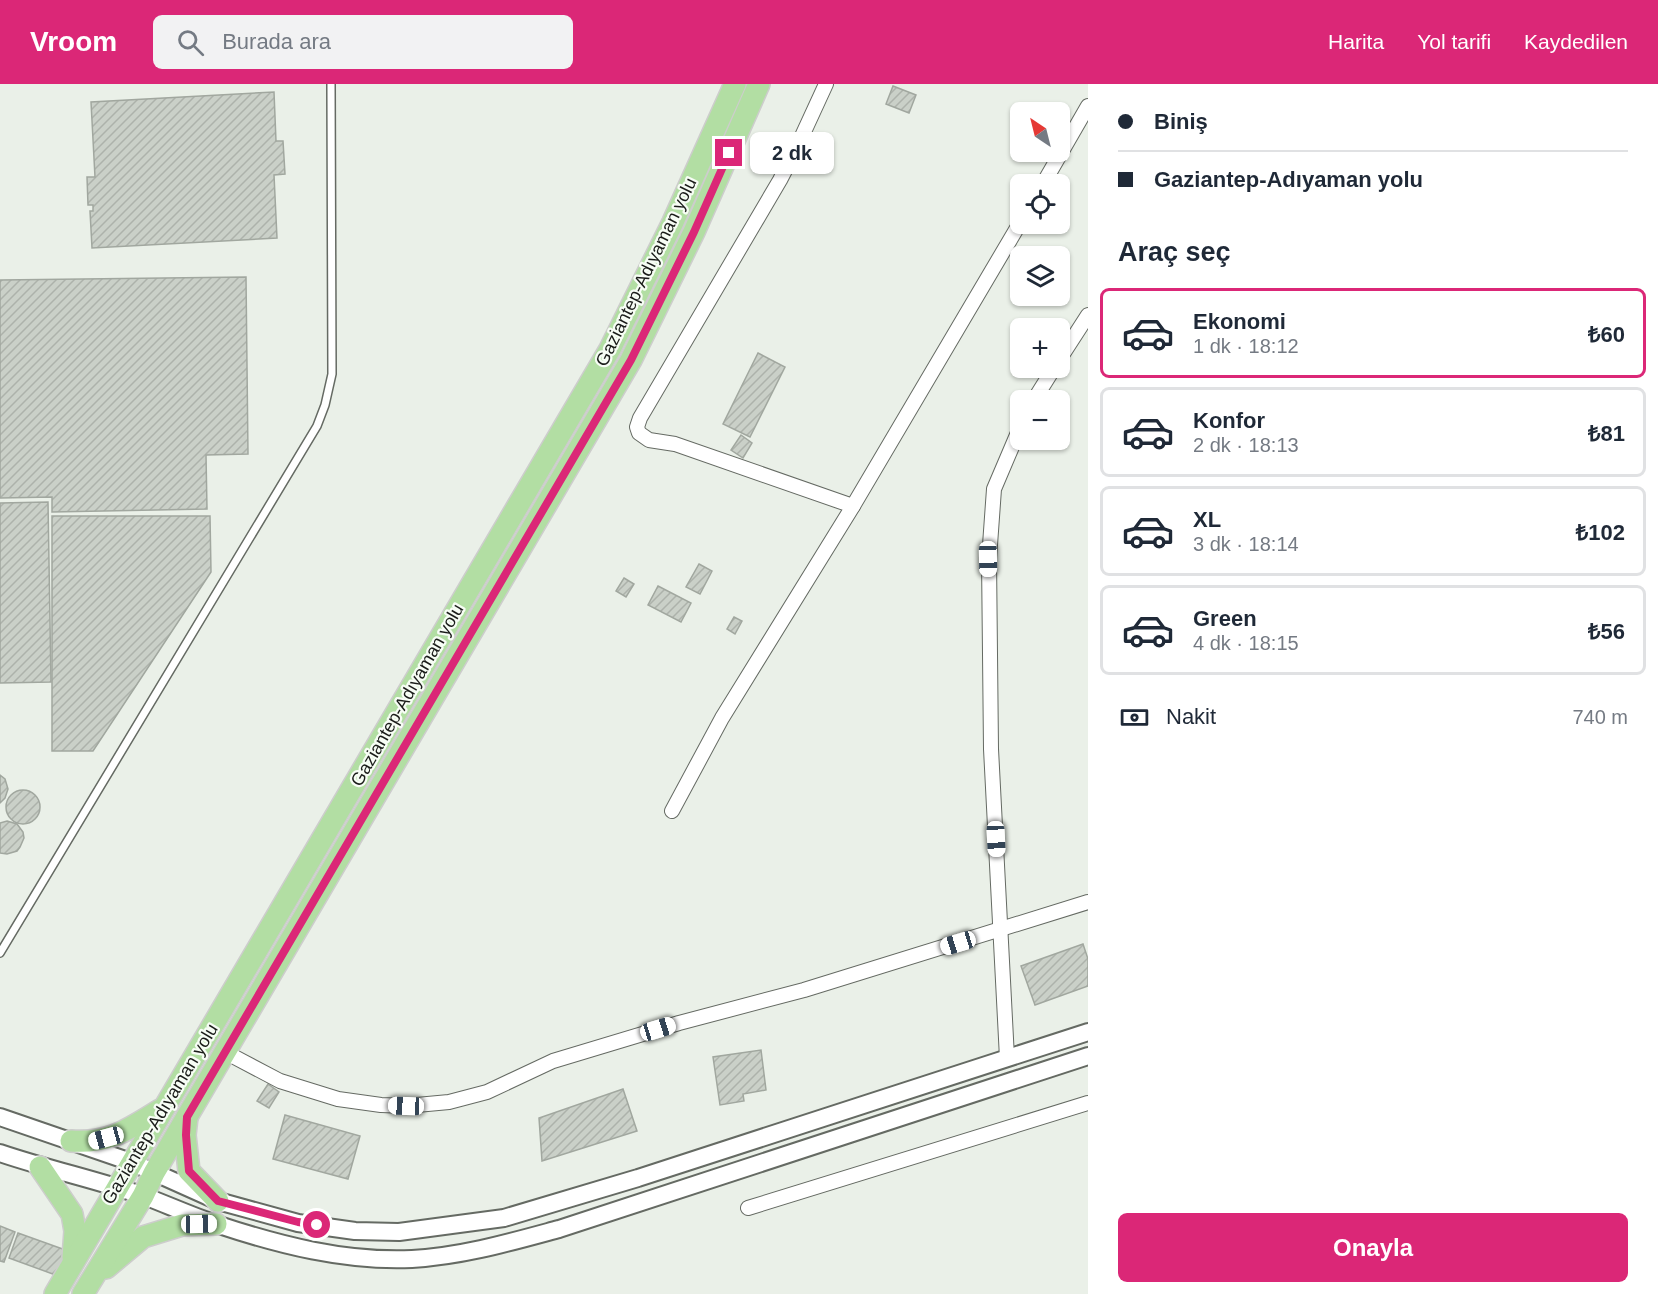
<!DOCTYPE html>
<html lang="tr">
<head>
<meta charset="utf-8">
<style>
	:root { --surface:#fff; --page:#f2f2f3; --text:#1f2937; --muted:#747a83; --line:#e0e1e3; --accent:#db2777 }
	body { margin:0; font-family:Helvetica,sans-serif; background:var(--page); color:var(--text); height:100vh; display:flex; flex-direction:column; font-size:22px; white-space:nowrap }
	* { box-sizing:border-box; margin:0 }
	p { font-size:20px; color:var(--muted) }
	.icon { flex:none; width:33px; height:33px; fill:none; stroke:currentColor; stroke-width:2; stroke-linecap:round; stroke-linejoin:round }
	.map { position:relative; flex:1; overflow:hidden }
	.drawer { display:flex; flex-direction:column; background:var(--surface); width:570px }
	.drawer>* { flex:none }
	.hud { display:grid; align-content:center; height:132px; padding:0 30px; background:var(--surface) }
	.needle { width:39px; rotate:325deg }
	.tools { position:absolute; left:1010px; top:18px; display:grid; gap:12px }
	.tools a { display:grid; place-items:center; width:60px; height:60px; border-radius:9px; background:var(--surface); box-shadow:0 2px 4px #0004; font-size:30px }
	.end { position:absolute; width:27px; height:27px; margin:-14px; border:8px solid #db2777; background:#fff; box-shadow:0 0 0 3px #fff }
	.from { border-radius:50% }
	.bubble { position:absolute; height:42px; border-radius:9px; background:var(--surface); box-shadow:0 2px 4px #0004; font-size:20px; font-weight:800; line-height:42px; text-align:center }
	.car { position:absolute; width:18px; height:36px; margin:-18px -9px; border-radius:8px; box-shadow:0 0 4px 2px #0007; background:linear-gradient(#fff 24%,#345 0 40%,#fff 0 76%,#345 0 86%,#fff 0) }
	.hud b { display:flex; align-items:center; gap:21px; height:57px; font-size:22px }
	.hud b+b { border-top:2px solid var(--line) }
	.hud i { width:15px; height:15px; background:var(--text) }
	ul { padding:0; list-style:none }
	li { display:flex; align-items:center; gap:18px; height:90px; margin:0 12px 9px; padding:0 18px; border:3px solid var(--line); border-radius:9px }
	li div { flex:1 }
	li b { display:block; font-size:22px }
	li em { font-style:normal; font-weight:800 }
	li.selected { border-color:var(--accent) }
	li>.icon { width:54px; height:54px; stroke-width:1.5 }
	h2 { padding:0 30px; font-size:27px; line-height:72px }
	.pay { display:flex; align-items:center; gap:15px; height:66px; padding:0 30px; font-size:22px }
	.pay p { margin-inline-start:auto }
	.button { display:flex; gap:12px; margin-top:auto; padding:12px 30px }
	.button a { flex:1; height:69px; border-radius:9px; background:var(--accent); color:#fff; font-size:24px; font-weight:800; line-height:69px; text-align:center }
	header { display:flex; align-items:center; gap:36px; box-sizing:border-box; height:84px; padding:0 30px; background:var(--accent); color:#fff }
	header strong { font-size:28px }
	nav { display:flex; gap:33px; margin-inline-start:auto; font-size:21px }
	.search { width:420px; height:54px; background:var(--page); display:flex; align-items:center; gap:15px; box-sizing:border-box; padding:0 21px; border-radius:9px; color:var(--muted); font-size:22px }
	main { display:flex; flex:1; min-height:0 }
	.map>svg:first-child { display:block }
	.building { fill:url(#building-hatch); stroke:#a1a79f; stroke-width:1.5 }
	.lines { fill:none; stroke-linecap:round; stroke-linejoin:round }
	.service-casing { stroke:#656a63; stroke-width:10 }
	.minor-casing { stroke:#656a63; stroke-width:16 }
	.tertiary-casing { stroke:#656a63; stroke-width:20 }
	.trunk-casing { stroke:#cdcdcc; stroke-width:24 }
	.service { stroke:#fff; stroke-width:7 }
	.minor { stroke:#fff; stroke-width:14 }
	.tertiary { stroke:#fff; stroke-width:16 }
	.trunk { stroke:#b2dea3; stroke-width:21 }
	.route { stroke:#db2777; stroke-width:8 }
	.labels { text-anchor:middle; stroke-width:4.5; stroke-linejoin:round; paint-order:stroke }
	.street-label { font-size:18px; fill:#1a1c19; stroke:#f7fdf5 }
</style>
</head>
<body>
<header>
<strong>Vroom</strong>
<div class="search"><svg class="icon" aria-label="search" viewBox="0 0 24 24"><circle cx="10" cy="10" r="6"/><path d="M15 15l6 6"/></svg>Burada ara</div>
<nav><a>Harita</a><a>Yol tarifi</a><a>Kaydedilen</a></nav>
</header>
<main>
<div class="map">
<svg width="1088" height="1210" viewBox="0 0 1088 1210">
	<defs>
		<pattern id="building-hatch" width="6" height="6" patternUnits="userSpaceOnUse" patternTransform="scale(1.5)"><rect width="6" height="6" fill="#cad0c8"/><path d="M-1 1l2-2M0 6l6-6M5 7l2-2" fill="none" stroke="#adb2ab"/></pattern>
	</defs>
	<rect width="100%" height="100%" fill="#eaf0e8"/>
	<g class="building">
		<polygon points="893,2 916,11 909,29 886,20"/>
		<polygon points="274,8 276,57 283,57 285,90 274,91 277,154 92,164 90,127 93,127 93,121 88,121 87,93 95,93 91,18"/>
		<polygon points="246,193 248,370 206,371 207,425 52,428 52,413 0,414 0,196"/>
		<polygon points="758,269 785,283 750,353 723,340"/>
		<polygon points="741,351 752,359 743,374 731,366"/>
		<polygon points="48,418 51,598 0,599 0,419"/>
		<polygon points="52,432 210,432 211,488 93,667 52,667"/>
		<polygon points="699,480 712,487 700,510 686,503"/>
		<polygon points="624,494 634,500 626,513 616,507"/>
		<polygon points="658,502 691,519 681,538 648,521"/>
		<polygon points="734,533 742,537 735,550 727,545"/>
		<polygon points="0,691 5,695 8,705 5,714 0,719"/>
		<circle cx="23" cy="723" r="17"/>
		<polygon points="7,737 17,740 23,748 24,754 20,763 17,767 7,770 0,769 0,739"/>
		<polygon points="1083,860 1088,875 1088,902 1035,921 1021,882"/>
		<polygon points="761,966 766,1006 743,1010 744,1017 720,1021 713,973"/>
		<polygon points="268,1000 279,1008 269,1024 257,1017"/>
		<polygon points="623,1005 637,1047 542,1077 539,1034"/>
		<polygon points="285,1031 360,1052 348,1095 273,1075"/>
		<polygon points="0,1142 15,1148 4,1178 0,1177"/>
		<polygon points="18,1149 71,1168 61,1193 9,1174"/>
	</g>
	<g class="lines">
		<defs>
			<polyline id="service" points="0,869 317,342 325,321 332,290 331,0"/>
			<g id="minor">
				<polyline points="826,0 797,63 780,96 640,334 637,343 639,349 649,356 675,360 853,422"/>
				<polyline points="1043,100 1088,22"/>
				<polyline points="1059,276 1088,231"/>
				<polyline points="1034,316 1054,284"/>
				<polyline points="672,727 722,634 853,422 1020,139"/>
				<polyline points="225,968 280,997 338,1015 381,1021 406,1022 449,1018 487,1008 553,977 679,939 804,906 1088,818"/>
				<polyline points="1007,974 991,665 989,475 994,405 1020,344"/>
				<polyline points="748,1124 1088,1019"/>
			</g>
			<g id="tertiary">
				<polyline points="0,1033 131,1078 218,1117 298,1139 355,1147 399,1148 504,1134 638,1094 1088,948"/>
				<path d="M0,1069C47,1085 97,1096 144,1112C168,1121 192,1132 216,1140C279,1161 345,1178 412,1175C463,1172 511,1158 559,1145L1088,972"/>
			</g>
			<g id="trunk">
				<polyline points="187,1033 185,1051 189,1087 218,1117"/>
				<path d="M71,1057C109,1060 129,1045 160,1026"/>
				<polyline points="40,1083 72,1130 75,1147 73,1174"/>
				<polyline points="106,1184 143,1153 182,1141 216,1140"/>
				<polyline points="55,1210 610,265 673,138 735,0"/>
				<polyline points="83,1210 143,1112 154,1089 631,276 694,148 759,0"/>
			</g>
		</defs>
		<use href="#service" class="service-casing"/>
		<use href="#minor" class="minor-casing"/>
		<use href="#tertiary" class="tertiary-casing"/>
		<use href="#trunk" class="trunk-casing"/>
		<use href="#service" class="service"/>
		<use href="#minor" class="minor"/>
		<use href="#tertiary" class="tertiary"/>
		<use href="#trunk" class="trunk"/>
	</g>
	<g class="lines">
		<polyline class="route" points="317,1141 298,1138 218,1117 189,1087 186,1051 187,1033 631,276 694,148 729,69"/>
	</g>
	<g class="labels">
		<g class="street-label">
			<text transform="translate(646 188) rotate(-64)" y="6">Gaziantep-Adıyaman yolu</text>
			<text transform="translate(407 611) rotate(-60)" y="6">Gaziantep-Adıyaman yolu</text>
			<text transform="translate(160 1030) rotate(-59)" y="6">Gaziantep-Adıyaman yolu</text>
		</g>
	</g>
</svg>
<div class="tools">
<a><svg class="needle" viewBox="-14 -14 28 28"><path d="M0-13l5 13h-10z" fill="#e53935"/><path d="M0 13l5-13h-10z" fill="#747a83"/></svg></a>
<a><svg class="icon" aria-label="locate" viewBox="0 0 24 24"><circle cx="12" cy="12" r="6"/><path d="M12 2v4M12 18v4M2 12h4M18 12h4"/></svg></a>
<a><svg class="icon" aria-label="layers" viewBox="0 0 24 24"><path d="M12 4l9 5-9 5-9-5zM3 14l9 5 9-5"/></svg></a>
<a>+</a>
<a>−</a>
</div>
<i class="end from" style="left:317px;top:1141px"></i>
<i class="end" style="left:729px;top:69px"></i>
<div class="bubble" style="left:750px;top:48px;width:84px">2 dk</div>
<i class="car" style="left:988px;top:475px;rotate:179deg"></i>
<i class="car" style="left:996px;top:755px;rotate:177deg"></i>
<i class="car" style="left:958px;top:859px;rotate:253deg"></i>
<i class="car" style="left:658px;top:945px;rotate:73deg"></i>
<i class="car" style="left:406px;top:1022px;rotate:272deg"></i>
<i class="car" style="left:106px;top:1054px;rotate:255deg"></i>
<i class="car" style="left:199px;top:1140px;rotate:89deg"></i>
</div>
<section class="drawer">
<div class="hud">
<b><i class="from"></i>Biniş</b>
<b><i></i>Gaziantep-Adıyaman yolu</b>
</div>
<h2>Araç seç</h2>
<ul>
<li class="selected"><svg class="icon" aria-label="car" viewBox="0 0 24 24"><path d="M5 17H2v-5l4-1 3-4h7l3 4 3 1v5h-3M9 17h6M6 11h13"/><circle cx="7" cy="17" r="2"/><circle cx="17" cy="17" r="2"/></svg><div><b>Ekonomi</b><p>1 dk · 18:12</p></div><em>₺60</em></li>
<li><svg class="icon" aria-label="car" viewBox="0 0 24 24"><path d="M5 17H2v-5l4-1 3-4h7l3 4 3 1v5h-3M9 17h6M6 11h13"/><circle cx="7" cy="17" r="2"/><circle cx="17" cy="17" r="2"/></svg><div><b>Konfor</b><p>2 dk · 18:13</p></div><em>₺81</em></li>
<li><svg class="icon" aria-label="car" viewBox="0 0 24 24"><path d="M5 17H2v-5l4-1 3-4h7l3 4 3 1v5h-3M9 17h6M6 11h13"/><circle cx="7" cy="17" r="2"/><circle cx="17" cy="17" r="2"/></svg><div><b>XL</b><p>3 dk · 18:14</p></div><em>₺102</em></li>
<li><svg class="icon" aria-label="car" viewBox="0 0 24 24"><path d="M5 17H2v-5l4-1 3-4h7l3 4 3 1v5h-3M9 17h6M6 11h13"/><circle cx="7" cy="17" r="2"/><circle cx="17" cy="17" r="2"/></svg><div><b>Green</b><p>4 dk · 18:15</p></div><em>₺56</em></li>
</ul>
<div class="pay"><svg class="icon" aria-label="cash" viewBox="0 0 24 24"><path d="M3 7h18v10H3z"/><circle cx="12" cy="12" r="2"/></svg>Nakit<p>740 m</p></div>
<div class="button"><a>Onayla</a></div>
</section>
</main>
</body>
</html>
